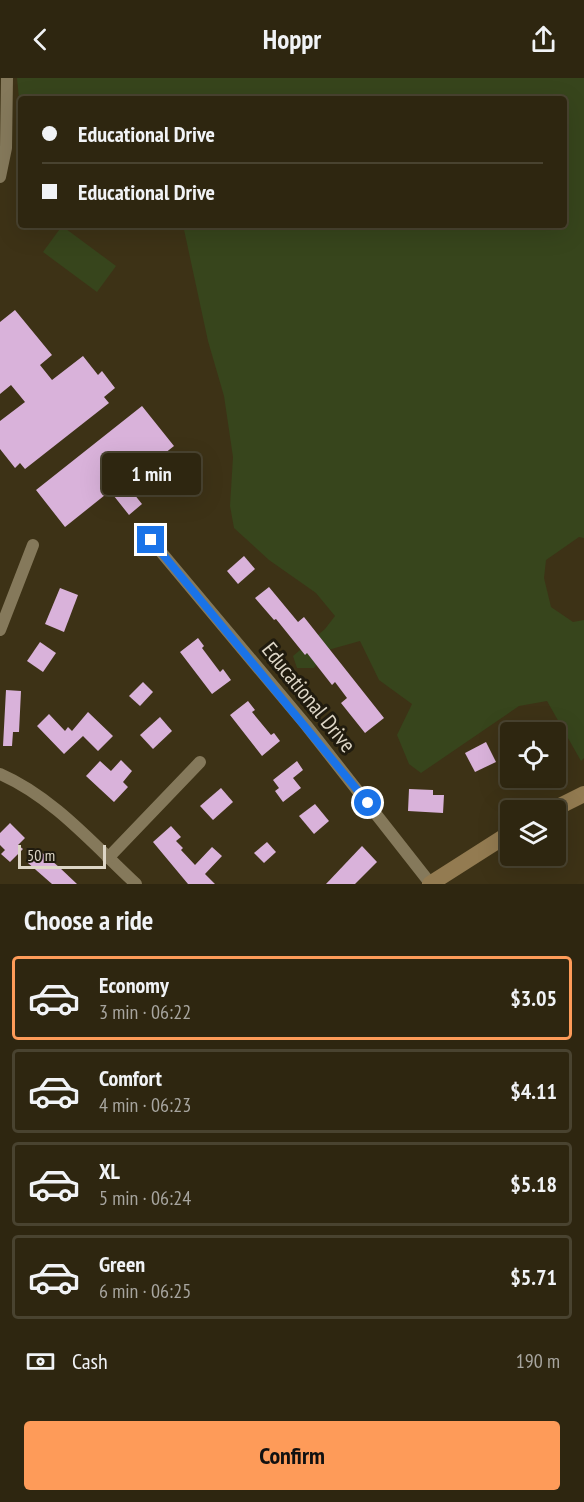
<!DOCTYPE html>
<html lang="en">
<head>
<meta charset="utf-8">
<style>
	:root { --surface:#2e2610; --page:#3a321e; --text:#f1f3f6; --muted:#a7a59f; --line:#494330; --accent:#fe9b59 }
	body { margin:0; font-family:"PT Sans Narrow",sans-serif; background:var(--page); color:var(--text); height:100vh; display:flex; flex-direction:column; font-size:22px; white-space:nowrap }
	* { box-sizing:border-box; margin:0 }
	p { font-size:20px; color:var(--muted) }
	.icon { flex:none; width:33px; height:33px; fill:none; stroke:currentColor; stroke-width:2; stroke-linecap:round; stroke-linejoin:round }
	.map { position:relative; height:806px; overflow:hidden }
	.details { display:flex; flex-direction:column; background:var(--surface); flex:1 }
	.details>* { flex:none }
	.top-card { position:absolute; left:18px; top:18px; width:549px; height:132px; border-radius:6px; box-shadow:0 6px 24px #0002,0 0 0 2px var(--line); display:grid; align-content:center; height:132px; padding:0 24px; background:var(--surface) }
	.fabs { position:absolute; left:500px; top:644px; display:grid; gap:12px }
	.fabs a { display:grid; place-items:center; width:66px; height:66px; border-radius:6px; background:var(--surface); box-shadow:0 6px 24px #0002,0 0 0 2px var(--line); font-size:30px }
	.scale { position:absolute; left:18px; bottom:15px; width:88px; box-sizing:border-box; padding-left:6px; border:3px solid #ddd6c6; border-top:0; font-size:16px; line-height:21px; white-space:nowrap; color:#ddd6c6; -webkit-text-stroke:4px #201b0e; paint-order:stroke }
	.end { position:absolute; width:27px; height:27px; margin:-14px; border:8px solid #1a73e8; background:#fff; box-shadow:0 0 0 3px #fff }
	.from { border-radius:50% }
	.bubble { position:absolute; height:42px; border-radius:6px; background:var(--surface); box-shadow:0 6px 24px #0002,0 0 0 2px var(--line); font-size:20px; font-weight:700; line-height:42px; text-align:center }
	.top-card b { display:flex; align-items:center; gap:21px; height:57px; font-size:22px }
	.top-card b+b { border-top:2px solid var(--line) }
	.top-card i { width:15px; height:15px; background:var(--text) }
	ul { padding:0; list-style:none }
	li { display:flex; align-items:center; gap:18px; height:84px; margin:0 12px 9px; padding:0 12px; border:3px solid var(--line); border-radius:6px }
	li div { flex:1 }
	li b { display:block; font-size:22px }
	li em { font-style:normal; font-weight:700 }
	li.active { border-color:var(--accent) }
	li>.icon { width:54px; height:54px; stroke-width:1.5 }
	h2 { padding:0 24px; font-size:27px; line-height:72px }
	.pay { display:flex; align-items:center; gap:15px; height:66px; padding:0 24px; font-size:22px }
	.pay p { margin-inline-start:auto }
	.action { display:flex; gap:12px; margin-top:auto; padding:12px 24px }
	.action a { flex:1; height:69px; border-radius:6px; background:var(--accent); color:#111; font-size:24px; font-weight:700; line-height:69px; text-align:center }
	header { display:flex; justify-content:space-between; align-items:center; height:78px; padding:0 24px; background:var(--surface); font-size:27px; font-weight:700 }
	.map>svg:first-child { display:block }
	.green { fill:#37451c }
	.building { fill:#d9b2da }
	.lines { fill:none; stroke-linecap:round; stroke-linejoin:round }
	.street { stroke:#85795b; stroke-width:12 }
	.secondary { stroke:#937b51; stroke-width:16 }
	.route { stroke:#1a73e8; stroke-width:8 }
	.labels { text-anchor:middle; stroke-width:6; stroke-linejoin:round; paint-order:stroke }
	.street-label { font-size:22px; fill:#ddd6c6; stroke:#201b0e }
</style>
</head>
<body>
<header><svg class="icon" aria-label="back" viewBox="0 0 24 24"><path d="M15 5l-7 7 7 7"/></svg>Hoppr<svg class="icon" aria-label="share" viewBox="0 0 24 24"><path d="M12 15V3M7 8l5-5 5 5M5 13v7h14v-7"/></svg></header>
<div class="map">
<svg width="584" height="806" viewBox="0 0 584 806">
	<rect width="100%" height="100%" fill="#3d3216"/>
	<g class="green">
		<polygon points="17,0 584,0 584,460 579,459 546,482 544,500 551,529 573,544 584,542 584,680 581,683 547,623 519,628 421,695 409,686 397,657 412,626 379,602 360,563 328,572 314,590 297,590 293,578 325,551 335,538 316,515 269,482 234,450 230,428 233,379 224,318 208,263 183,147 564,147 564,21 21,21 21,41"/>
		<polygon points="62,148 116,188 97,214 43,174"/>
	</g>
	<g class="building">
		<polygon points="15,232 52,277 40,287 52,302 83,278 98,297 102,293 115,310 104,319 109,325 25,391 20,385 15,390 0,371 0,343 25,324 11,307 0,316 0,244"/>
		<polygon points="142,328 174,368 126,406 142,426 129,437 110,413 65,449 36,412"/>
		<polygon points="244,478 255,491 238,506 227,493"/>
		<polygon points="269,509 298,544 304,539 384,640 365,655 341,625 347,620 335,604 332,607 307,575 305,577 276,541 274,542 255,520"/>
		<polygon points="60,510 78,517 64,554 45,546"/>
		<polygon points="198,560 204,568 202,570 220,594 223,591 231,602 212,616 180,574"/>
		<polygon points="40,564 56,575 43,594 27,583"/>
		<polygon points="143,604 153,614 140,628 129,618"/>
		<polygon points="6,612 21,613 19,654 13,654 12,668 3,668"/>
		<polygon points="248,623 255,632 252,634 271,657 274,655 280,663 262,678 230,637"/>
		<polygon points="88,634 113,658 98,673 83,658 64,676 37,648 49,636 65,653 68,649 72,653"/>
		<polygon points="160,639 172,653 153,671 140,657"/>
		<polygon points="486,664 496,684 475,694 465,675"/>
		<polygon points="121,682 132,693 123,704 128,709 114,724 86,698 100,683 111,693"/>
		<polygon points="297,683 303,692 293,700 301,710 283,724 275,713 279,710 273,702"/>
		<polygon points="221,710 233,724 213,742 200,728"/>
		<polygon points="409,711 433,712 433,717 444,717 443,735 408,733"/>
		<polygon points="315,726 329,743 314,756 299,738"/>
		<polygon points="10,745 25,760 18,767 23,771 10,784 1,776 5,772 0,767 0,755"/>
		<polygon points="171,748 181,759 176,763 183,770 181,772 195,787 212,769 222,778 205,796 215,806 188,806 153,764"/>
		<polygon points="267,764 276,774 264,785 254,775"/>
		<polygon points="362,768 377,784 355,806 326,806"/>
		<polygon points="39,772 59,789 77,806 52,806 28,785"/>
	</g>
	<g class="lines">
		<g class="street">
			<polyline points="0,99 6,70 7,0"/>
			<polyline points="151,462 306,647 430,805"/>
			<polyline points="0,552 33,467"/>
			<path d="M0,696C53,719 94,767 136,806"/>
			<polyline points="108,780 200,684"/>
		</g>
		<g class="secondary">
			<polyline points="552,732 584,716"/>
			<polyline points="430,806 510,755"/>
		</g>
	</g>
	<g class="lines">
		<polyline class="route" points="151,462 368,725"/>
	</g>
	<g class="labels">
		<g class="street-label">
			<text transform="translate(309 619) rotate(51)" y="8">Educational Drive</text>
		</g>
	</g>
</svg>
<div class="fabs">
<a><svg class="icon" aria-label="locate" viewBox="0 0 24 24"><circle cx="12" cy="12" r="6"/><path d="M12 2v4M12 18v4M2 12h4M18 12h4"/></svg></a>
<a><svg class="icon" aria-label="layers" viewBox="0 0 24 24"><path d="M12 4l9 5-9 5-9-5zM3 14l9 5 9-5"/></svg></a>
</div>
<div class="scale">50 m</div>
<i class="end from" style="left:368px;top:725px"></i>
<i class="end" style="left:151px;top:462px"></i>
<div class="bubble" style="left:102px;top:375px;width:99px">1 min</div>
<div class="top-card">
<b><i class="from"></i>Educational Drive</b>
<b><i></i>Educational Drive</b>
</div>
</div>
<section class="details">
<h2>Choose a ride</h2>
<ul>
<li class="active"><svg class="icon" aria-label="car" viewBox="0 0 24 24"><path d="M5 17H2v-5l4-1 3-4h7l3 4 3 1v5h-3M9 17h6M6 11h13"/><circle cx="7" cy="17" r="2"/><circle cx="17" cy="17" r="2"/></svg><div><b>Economy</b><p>3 min · 06:22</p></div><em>$3.05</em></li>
<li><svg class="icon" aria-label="car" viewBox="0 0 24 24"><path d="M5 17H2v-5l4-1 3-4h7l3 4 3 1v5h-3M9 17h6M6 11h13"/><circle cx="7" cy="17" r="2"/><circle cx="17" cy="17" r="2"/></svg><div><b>Comfort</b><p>4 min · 06:23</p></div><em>$4.11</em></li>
<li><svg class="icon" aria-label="car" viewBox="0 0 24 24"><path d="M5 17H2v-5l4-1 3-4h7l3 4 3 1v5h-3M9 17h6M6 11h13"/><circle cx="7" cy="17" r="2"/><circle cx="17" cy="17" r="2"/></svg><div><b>XL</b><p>5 min · 06:24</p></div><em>$5.18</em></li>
<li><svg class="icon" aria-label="car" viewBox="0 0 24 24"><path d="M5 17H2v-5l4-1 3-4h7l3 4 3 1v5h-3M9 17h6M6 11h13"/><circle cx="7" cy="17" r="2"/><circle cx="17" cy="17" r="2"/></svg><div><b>Green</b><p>6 min · 06:25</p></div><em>$5.71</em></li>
</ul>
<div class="pay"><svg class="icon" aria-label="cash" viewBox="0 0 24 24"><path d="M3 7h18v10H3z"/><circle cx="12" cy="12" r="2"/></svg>Cash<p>190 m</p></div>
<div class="action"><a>Confirm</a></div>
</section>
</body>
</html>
